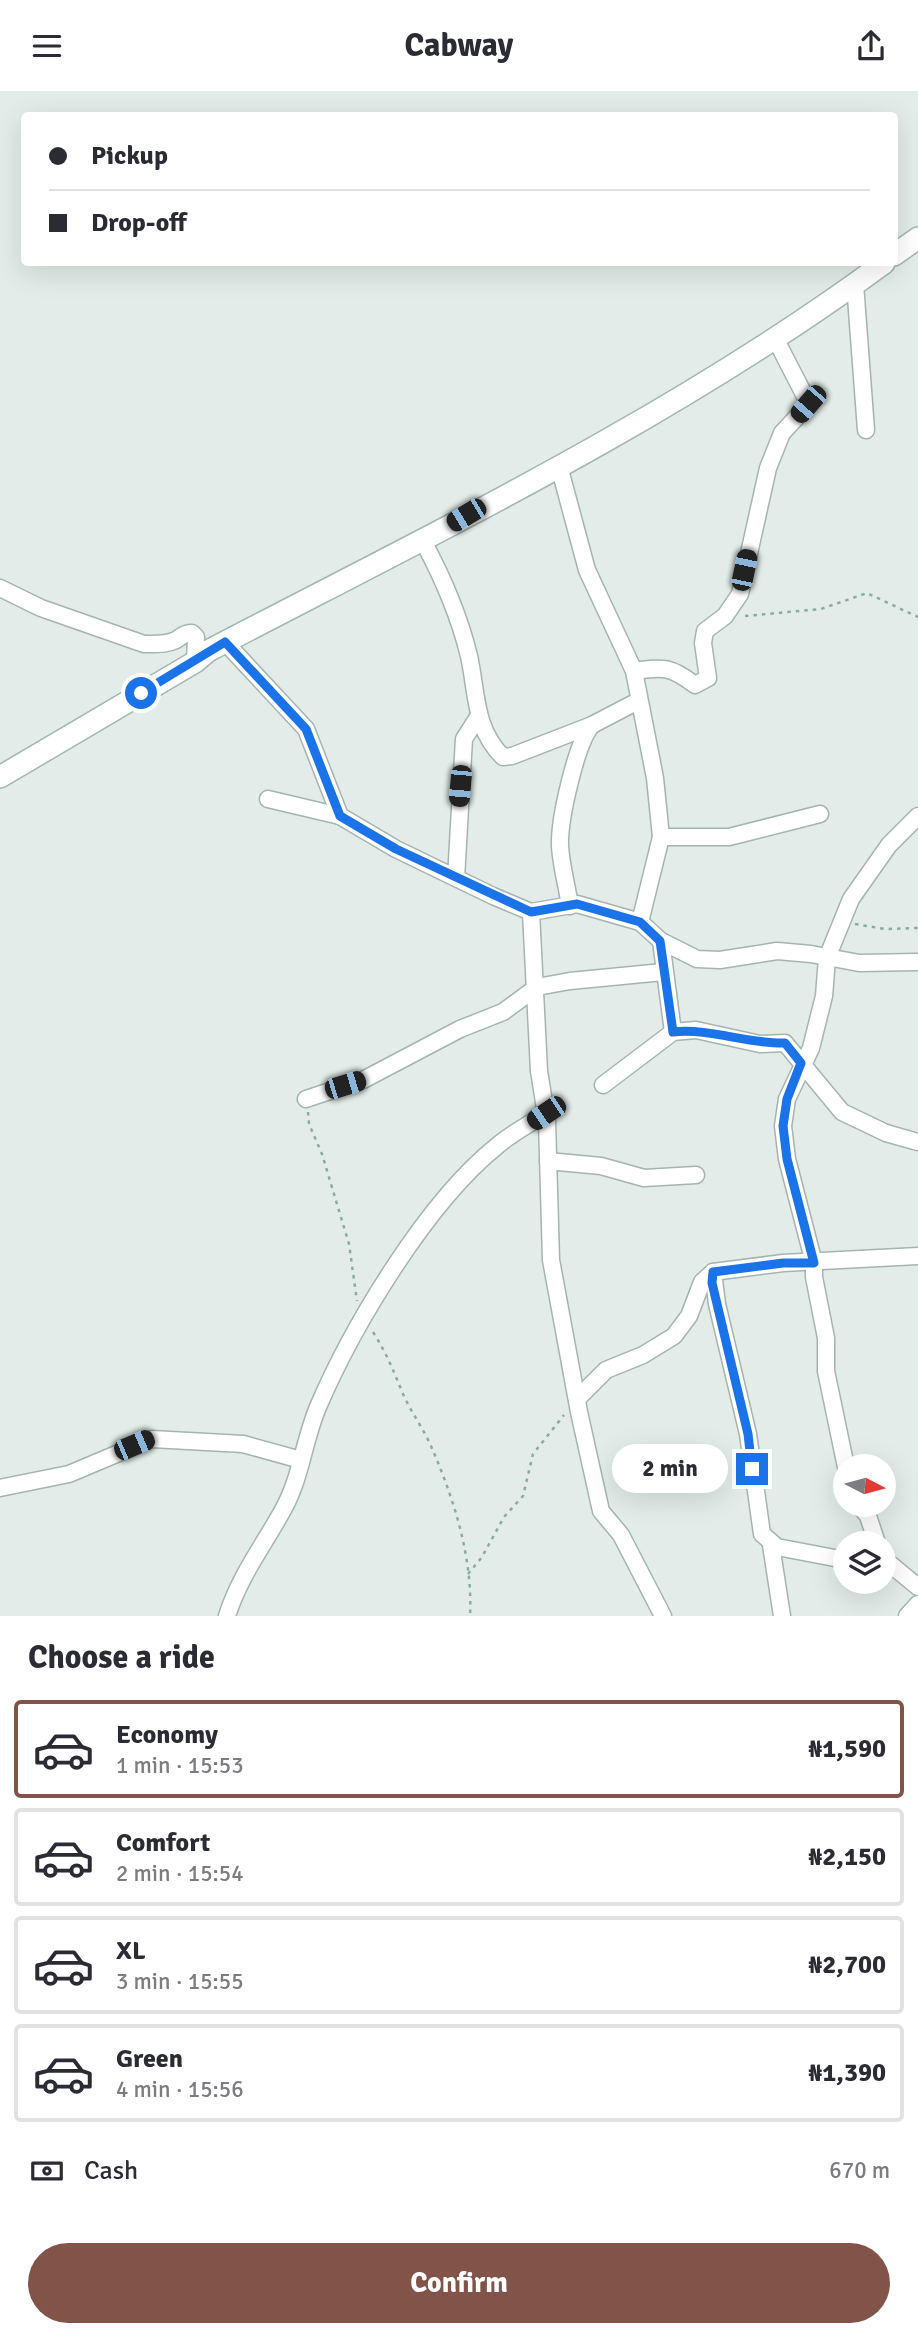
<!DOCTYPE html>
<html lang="en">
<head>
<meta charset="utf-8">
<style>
	:root { --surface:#fff; --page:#f7f7f7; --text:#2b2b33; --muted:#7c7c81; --line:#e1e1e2; --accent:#815349 }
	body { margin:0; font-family:Signika,sans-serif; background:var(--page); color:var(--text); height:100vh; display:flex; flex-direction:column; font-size:26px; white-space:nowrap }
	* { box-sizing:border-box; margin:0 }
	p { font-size:23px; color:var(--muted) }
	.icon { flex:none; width:38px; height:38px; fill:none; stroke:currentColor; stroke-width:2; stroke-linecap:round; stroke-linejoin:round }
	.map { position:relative; height:1525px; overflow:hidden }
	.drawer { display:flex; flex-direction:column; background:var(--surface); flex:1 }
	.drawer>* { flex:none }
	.hud { position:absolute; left:21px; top:21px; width:877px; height:154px; border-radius:7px; box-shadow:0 7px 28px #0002; display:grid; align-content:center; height:154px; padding:0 28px; background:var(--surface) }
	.needle { width:46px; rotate:96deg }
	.fabs { position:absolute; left:833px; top:1363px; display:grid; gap:14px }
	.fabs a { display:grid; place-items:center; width:63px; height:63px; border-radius:50%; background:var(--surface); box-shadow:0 7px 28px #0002; font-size:35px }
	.end { position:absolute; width:32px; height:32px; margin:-16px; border:9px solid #1a73e8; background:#fff; box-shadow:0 0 0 4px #fff }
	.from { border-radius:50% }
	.bubble { position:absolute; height:49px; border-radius:24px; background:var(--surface); box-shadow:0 7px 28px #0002; font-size:23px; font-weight:700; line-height:49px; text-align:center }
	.car { position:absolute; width:21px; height:42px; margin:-21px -10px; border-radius:9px; box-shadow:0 0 5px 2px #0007; background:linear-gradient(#222 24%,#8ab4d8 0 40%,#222 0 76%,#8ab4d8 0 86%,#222 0) }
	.hud b { display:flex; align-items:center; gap:24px; height:66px; font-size:26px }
	.hud b+b { border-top:2px solid var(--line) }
	.hud i { width:18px; height:18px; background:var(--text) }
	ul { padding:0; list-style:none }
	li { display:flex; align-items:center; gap:21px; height:98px; margin:0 14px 10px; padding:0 14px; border:4px solid var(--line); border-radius:7px }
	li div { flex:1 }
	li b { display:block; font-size:26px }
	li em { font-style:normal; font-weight:700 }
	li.selected { border-color:var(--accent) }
	li>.icon { width:63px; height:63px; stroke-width:1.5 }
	h2 { padding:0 28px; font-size:32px; line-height:84px }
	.pay { display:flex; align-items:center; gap:18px; height:77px; padding:0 28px; font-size:26px }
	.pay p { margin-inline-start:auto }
	.action { display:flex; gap:14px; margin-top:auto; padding:14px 28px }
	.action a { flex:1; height:80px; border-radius:42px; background:var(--accent); color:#fff; font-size:28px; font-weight:700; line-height:80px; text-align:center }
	header { display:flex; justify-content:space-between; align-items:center; height:91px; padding:0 28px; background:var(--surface); font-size:32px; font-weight:700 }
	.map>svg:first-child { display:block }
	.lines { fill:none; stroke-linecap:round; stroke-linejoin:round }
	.street-casing { stroke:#a6b4af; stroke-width:19 }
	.secondary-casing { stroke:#a2b7b0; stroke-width:24 }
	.path { stroke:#85aea1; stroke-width:2.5; stroke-dasharray:3.5 5; stroke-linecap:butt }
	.street { stroke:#fff; stroke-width:16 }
	.secondary { stroke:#fff; stroke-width:21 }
	.route { stroke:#1a73e8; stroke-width:9 }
</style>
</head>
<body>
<header><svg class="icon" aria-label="menu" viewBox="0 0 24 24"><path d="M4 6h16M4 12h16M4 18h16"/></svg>Cabway<svg class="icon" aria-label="share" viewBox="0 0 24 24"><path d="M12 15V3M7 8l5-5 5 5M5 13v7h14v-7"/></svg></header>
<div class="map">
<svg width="918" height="1525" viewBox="0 0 918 1525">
	<rect width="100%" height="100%" fill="#e3ece8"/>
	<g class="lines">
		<defs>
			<g id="street">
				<polyline points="855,193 866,339"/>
				<polyline points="559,375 587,479 634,580 655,687 661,746 729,746 820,723"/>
				<path d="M423,450C443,487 459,524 469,565C477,601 474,638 503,666L512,665L592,634L638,610"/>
				<path d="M0,497L41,517L144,553C155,553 166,554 176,549C183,545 183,542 192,542L196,546L195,571"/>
				<polyline points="225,551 306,638 340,725 396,758 493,805 531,821 577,813 640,831 661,850 697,868 720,869 777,860 811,863 859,872 918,871"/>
				<path d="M634,580C664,576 670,575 695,594L708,587L703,552L705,540L725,525L740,503L768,377L782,342L809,313L775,247"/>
				<polyline points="268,708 340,725"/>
				<polyline points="456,787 464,648 478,626"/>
				<path d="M570,815C567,795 561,774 560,755C559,729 576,652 592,634"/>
				<polyline points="531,821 539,980 547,1030 551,1169 579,1321 601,1420 621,1444 663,1525"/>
				<polyline points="640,831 661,746"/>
				<polyline points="661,850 673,941"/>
				<polyline points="603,994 673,941 696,939 760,953 785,952 842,1021 886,1042 918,1051"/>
				<polyline points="306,1008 363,989 460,938 503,921 537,896 570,890 663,881"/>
				<polyline points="548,1070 601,1075 644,1087 696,1084"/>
				<polyline points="713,1181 717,1213 748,1343 762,1443 777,1456 845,1469"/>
				<polyline points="577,1308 606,1279 643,1264 674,1245 689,1225 702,1191 713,1181 783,1172 918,1165"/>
				<polyline points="846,1376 826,1280 826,1247 814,1186 814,1172 787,1068 783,1035 787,1008 811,957 824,905 827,867 851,808 889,754 918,725"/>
				<polyline points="0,1397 69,1383 152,1348 243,1353 301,1369"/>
				<polyline points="859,1414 868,1425 877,1452"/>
				<polyline points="771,1454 782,1525"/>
				<polyline points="884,1468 918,1496"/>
				<path d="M227,1525C240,1484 264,1454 284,1417C301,1386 304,1349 318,1316C353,1234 427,1111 497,1055C512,1042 530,1033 546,1022"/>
				<polyline points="907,1525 918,1513"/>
			</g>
			<g id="secondary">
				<polyline points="894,164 918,147"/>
				<path d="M0,686L195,571L208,560C438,440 675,326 884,172"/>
			</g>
		</defs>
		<use href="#street" class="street-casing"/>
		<use href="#secondary" class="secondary-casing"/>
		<g class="path">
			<polyline points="745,525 821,518 867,502 918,526"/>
			<polyline points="855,833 885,838 918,837"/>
			<polyline points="308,1021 309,1033 322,1063 349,1153 357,1210"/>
			<path d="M373,1241C386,1261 394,1281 403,1303C411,1321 423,1337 431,1355C454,1408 473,1467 470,1525"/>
			<polyline points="468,1483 482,1466 504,1426 523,1405 533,1363 564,1324"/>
		</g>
		<use href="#street" class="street"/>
		<use href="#secondary" class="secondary"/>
	</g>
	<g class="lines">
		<path class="route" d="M141,602L225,551L306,638L340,725L396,758L531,821L577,813L640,831L660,850L673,941C711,937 746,953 785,952L801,972L787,1008L783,1035L787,1068L814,1172H783L713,1181L712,1192L748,1343L752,1378"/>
	</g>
</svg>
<div class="fabs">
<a><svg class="needle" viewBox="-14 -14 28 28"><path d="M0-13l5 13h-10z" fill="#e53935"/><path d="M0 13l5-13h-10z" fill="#7c7c81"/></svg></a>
<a><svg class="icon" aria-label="layers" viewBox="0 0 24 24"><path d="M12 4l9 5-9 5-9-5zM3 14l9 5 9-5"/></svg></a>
</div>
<i class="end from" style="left:141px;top:602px"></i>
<i class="end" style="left:752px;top:1378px"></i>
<div class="bubble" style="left:612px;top:1353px;width:116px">2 min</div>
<i class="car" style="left:808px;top:313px;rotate:221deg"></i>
<i class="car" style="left:466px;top:424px;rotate:239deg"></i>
<i class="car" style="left:744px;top:479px;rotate:12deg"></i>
<i class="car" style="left:460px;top:695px;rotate:185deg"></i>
<i class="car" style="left:345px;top:994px;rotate:73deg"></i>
<i class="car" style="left:546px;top:1022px;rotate:236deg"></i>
<i class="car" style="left:134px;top:1354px;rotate:67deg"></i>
<div class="hud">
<b><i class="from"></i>Pickup</b>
<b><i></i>Drop-off</b>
</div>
</div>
<section class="drawer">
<h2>Choose a ride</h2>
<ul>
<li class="selected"><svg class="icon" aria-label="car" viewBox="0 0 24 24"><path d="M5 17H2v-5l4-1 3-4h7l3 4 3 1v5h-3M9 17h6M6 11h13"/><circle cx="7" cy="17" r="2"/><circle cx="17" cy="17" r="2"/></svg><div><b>Economy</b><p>1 min · 15:53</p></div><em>₦1,590</em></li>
<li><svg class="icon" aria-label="car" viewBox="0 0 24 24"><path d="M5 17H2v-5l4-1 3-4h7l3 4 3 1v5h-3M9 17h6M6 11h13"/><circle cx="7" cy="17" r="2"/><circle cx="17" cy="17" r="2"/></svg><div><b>Comfort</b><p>2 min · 15:54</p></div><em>₦2,150</em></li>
<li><svg class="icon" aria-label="car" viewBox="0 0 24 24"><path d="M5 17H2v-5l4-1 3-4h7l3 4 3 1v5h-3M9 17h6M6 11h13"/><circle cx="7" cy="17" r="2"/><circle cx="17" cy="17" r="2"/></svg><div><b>XL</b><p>3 min · 15:55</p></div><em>₦2,700</em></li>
<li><svg class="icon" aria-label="car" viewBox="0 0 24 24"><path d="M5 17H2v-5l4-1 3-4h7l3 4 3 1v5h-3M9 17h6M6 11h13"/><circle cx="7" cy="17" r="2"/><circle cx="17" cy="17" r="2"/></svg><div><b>Green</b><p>4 min · 15:56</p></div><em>₦1,390</em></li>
</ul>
<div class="pay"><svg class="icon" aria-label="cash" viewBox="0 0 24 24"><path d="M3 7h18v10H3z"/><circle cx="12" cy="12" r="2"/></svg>Cash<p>670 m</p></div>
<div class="action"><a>Confirm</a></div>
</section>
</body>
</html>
